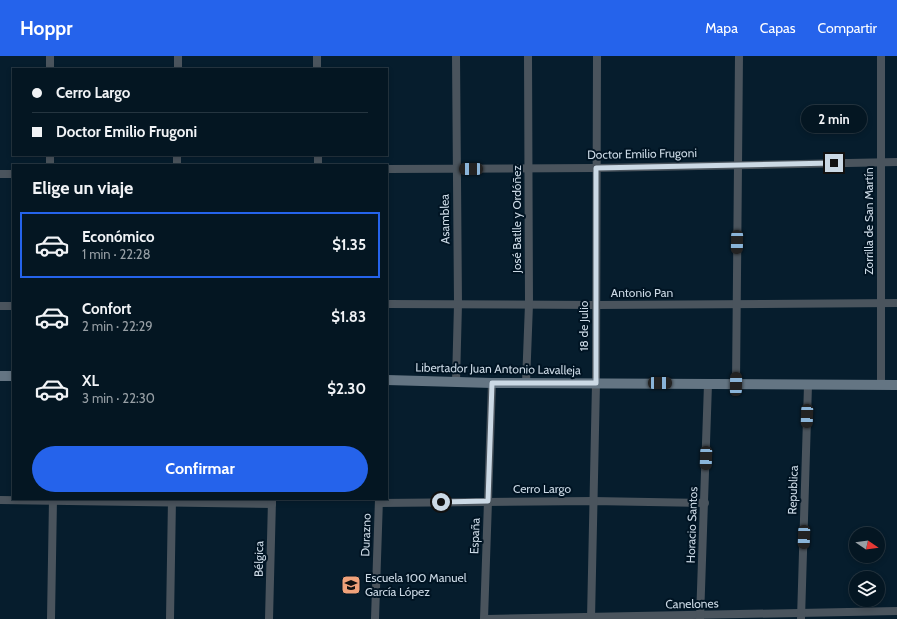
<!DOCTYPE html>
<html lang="es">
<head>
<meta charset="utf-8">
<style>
	:root { --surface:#041622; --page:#12232f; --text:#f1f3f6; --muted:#979fa5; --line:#253540; --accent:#2563eb }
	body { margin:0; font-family:Cabin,sans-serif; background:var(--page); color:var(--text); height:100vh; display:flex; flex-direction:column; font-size:15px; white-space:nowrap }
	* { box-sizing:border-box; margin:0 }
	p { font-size:13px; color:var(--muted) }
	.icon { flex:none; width:22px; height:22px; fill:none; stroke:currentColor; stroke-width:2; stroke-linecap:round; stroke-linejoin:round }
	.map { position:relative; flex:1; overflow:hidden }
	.details { position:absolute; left:12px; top:108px; width:376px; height:336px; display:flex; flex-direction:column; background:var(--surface); border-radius:0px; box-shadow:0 2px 6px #0003,0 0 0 1px var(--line) }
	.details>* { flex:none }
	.hud { position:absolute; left:12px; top:12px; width:376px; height:88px; border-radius:0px; box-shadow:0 2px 6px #0003,0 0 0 1px var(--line); display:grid; align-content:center; height:88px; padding:0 20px; background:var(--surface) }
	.needle { width:26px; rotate:103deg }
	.fabs { position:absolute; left:849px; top:471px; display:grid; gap:8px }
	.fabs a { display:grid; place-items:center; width:36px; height:36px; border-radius:50%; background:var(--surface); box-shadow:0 2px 6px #0003,0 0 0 1px var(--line); font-size:20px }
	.end { position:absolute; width:18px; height:18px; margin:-9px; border:5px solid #cbd9e5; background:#111; box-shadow:0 0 0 2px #111 }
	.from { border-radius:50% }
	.bubble { position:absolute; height:28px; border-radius:14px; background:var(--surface); box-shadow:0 2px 6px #0003,0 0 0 1px var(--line); font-size:13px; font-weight:800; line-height:28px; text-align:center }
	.car { position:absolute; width:12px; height:24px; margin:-12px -6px; border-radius:5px; box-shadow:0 0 3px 1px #0007; background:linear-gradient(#222 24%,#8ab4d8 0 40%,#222 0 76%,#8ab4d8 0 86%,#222 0) }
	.hud b { display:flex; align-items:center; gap:14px; height:38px; font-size:15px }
	.hud b+b { border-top:1px solid var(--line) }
	.hud i { width:10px; height:10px; background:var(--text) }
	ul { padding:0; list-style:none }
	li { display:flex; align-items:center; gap:12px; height:66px; margin:0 8px 6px; padding:0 12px; border:2px solid transparent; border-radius:0px }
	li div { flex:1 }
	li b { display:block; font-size:15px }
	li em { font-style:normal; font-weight:800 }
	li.selected { border-color:var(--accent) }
	li>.icon { width:36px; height:36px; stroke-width:1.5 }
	h2 { padding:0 20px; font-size:18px; line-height:48px }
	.action { display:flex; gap:8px; margin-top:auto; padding:8px 20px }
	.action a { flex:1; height:46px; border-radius:24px; background:var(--accent); color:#fff; font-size:16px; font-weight:800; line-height:46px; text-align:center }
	header { display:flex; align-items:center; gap:24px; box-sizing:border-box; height:56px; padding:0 20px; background:var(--accent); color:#fff }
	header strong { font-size:19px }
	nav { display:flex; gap:22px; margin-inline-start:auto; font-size:14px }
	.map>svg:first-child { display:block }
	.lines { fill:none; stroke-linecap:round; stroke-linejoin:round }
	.street { stroke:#4a545d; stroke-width:8 }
	.secondary { stroke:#647583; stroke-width:10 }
	.route { stroke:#cbd9e5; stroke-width:5 }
	.labels { text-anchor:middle; stroke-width:4; stroke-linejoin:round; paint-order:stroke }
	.street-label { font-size:12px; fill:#cbd9e5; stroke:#001423 }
	.poi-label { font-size:12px; fill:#cbd9e5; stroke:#001423; text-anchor:start }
</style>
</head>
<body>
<header>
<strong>Hoppr</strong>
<nav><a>Mapa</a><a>Capas</a><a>Compartir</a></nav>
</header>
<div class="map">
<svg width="897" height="563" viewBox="0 0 897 563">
	<rect width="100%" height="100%" fill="#061d2d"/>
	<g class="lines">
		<g class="street">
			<polyline points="50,0 50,13"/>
			<polyline points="317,0 317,13"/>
			<polyline points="456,0 458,248 456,326"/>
			<polyline points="178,13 178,0"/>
			<polyline points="50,99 50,109"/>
			<polyline points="318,99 318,109"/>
			<polyline points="177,109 177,99"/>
			<polyline points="387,113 596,112 897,106"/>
			<polyline points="0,118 13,118"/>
			<polyline points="387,248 596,249 897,247"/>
			<polyline points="0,250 13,250"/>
			<polyline points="526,327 529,248 528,0"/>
			<polyline points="736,328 739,0"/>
			<polyline points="881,329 881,0"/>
			<polyline points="0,444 272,448"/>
			<polyline points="379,447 593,445 705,447"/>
			<polyline points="51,563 53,443"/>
			<polyline points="170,563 172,443"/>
			<polyline points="269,563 272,444"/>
			<polyline points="375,563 379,443"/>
			<polyline points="484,563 492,327"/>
			<polyline points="487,563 897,555"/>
			<polyline points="591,563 596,327 597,0"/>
			<polyline points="700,563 708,328"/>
			<polyline points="801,563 808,329"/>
		</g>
		<g class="secondary">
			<polyline points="0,320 13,320"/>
			<polyline points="387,324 492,327 897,329"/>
		</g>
	</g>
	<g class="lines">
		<polyline class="route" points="441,446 488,445 492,327 596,327 596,112 834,107"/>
	</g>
	<defs>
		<symbol id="school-square" viewBox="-11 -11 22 22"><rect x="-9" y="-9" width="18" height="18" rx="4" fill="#f0a27a" stroke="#001423"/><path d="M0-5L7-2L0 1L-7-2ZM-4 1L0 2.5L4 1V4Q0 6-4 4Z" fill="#111"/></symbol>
	</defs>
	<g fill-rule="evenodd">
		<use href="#school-square" x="340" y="518" width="22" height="22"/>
	</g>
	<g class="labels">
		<g class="street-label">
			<text transform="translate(642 98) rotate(-1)" y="4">Doctor Emilio Frugoni</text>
			<text transform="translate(445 163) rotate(-91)" y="4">Asamblea</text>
			<text transform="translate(517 163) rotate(-90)" y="4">José Batlle y Ordóñez</text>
			<text transform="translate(869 165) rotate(-90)" y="4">Zorrilla de San Martín</text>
			<text x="642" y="241">Antonio Pan</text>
			<text transform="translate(584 270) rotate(-90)" y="4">18 de Julio</text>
			<text transform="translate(498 313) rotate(1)" y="4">Libertador Juan Antonio Lavalleja</text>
			<text x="542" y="437">Cerro Largo</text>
			<text transform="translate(793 434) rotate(-88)" y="4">Republica</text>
			<text transform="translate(692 469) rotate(-88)" y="4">Horacio Santos</text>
			<text transform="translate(366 479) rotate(-88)" y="4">Durazno</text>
			<text transform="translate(475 480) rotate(-88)" y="4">España</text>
			<text transform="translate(259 503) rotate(-89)" y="4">Bélgica</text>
			<text transform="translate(692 548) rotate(-1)" y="4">Canelones</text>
		</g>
		<g class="poi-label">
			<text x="365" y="526">Escuela 100 Manuel<tspan x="365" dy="14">García López</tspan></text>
		</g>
	</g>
</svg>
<div class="fabs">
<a><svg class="needle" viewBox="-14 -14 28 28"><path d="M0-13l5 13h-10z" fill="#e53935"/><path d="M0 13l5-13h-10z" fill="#979fa5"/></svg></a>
<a><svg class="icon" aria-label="layers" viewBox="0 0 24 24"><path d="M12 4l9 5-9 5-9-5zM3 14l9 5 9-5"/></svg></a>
</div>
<i class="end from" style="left:441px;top:446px"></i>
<i class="end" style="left:834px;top:107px"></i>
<div class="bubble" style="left:801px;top:49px;width:66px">2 min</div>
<i class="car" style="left:471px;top:113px;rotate:270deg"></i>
<i class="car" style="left:737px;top:186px;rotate:181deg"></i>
<i class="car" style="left:660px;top:327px;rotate:90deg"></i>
<i class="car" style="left:736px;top:328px;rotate:1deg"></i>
<i class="car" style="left:807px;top:360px;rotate:182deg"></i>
<i class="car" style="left:706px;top:402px;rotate:182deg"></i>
<i class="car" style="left:804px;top:481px;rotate:182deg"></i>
<div class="hud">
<b><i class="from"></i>Cerro Largo</b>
<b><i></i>Doctor Emilio Frugoni</b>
</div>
<section class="details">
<h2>Elige un viaje</h2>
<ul>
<li class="selected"><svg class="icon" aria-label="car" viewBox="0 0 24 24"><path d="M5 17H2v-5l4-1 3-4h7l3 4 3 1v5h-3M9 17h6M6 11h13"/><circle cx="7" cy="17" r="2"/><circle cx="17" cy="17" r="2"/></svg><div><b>Económico</b><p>1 min · 22:28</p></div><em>$1.35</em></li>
<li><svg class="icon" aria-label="car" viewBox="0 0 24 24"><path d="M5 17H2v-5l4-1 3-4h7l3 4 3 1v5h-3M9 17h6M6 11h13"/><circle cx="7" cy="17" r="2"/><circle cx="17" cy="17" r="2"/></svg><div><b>Confort</b><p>2 min · 22:29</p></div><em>$1.83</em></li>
<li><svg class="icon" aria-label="car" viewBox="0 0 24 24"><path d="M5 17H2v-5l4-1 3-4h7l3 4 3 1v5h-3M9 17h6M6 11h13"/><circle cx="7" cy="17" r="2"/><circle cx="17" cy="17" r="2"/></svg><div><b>XL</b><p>3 min · 22:30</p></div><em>$2.30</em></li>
</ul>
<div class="action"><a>Confirmar</a></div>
</section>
</div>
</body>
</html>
